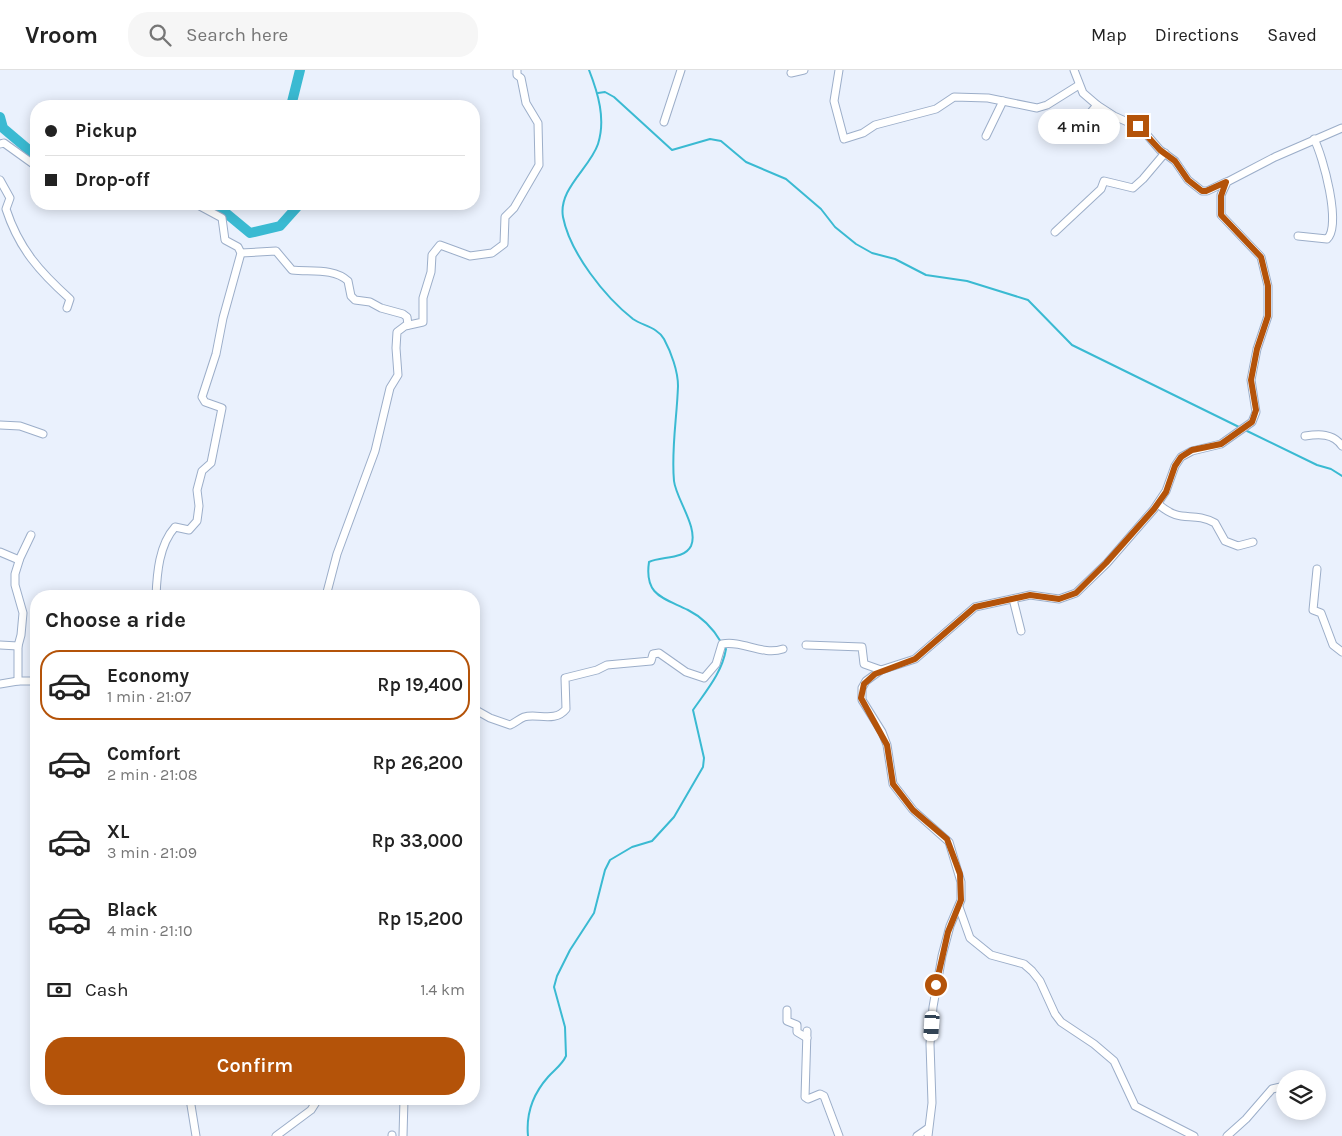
<!DOCTYPE html>
<html lang="en">
<head>
<meta charset="utf-8">
<style>
	:root { --surface:#fff; --page:#f6f6f6; --text:#222; --muted:#767676; --line:#e0e0e0; --accent:#b45309 }
	body { margin:0; font-family:Karla,sans-serif; background:var(--page); color:var(--text); height:100vh; display:flex; flex-direction:column; font-size:19px; white-space:nowrap }
	* { box-sizing:border-box; margin:0 }
	p { font-size:16px; color:var(--muted) }
	.icon { flex:none; width:28px; height:28px; fill:none; stroke:currentColor; stroke-width:2; stroke-linecap:round; stroke-linejoin:round }
	.map { position:relative; flex:1; overflow:hidden }
	.sheet { position:absolute; left:30px; top:520px; width:450px; height:515px; display:flex; flex-direction:column; background:var(--surface); border-radius:20px; box-shadow:0 2px 12px #0003 }
	.sheet>* { flex:none }
	.hud { position:absolute; left:30px; top:30px; width:450px; height:110px; border-radius:20px; box-shadow:0 2px 12px #0003; display:grid; align-content:center; height:110px; padding:0 15px; background:var(--surface) }
	.tools { position:absolute; left:1276px; top:1000px; display:grid; gap:10px }
	.tools a { display:grid; place-items:center; width:50px; height:50px; border-radius:50%; background:var(--surface); box-shadow:0 2px 12px #0003; font-size:25px }
	.end { position:absolute; width:22px; height:22px; margin:-11px; border:6px solid #b45309; background:#fff; box-shadow:0 0 0 2px #fff }
	.from { border-radius:50% }
	.bubble { position:absolute; height:35px; border-radius:18px; background:var(--surface); box-shadow:0 2px 12px #0003; font-size:16px; font-weight:600; line-height:35px; text-align:center }
	.car { position:absolute; width:15px; height:30px; margin:-15px -8px; border-radius:6px; box-shadow:0 0 4px 1px #0007; background:linear-gradient(#fff 24%,#345 0 40%,#fff 0 76%,#345 0 86%,#fff 0) }
	.hud b { display:flex; align-items:center; gap:18px; height:48px; font-size:19px }
	.hud b+b { border-top:1px solid var(--line) }
	.hud i { width:12px; height:12px; background:var(--text) }
	ul { padding:0; list-style:none }
	li { display:flex; align-items:center; gap:15px; height:70px; margin:0 10px 8px; padding:0 5px; border:2px solid transparent; border-radius:20px }
	li div { flex:1 }
	li b { display:block; font-size:19px }
	li em { font-style:normal; font-weight:600 }
	li.on { border-color:var(--accent) }
	li>.icon { width:45px; height:45px; stroke-width:1.5 }
	h2 { padding:0 15px; font-size:22px; line-height:60px }
	.pay { display:flex; align-items:center; gap:12px; height:55px; padding:0 15px; font-size:19px }
	.pay p { margin-inline-start:auto }
	.button { display:flex; gap:10px; margin-top:auto; padding:10px 15px }
	.button a { flex:1; height:58px; border-radius:20px; background:var(--accent); color:#fff; font-size:20px; font-weight:600; line-height:58px; text-align:center }
	header { display:flex; align-items:center; gap:30px; box-sizing:border-box; height:70px; padding:0 25px; background:var(--surface); border-bottom:1px solid var(--line) }
	header strong { font-size:24px }
	nav { display:flex; gap:28px; margin-inline-start:auto; font-size:18px }
	.search { width:350px; height:45px; background:var(--page); display:flex; align-items:center; gap:12px; box-sizing:border-box; padding:0 18px; border-radius:20px; color:var(--muted); font-size:19px }
	.map>svg:first-child { display:block }
	.lines { fill:none; stroke-linecap:round; stroke-linejoin:round }
	.stream { stroke:#3abad2; stroke-width:2 }
	.river { stroke:#3abad2; stroke-width:10 }
	.minor-casing { stroke:#9caec9; stroke-width:9 }
	.minor { stroke:#fff; stroke-width:7 }
	.route { stroke:#b45309; stroke-width:6 }
</style>
</head>
<body>
<header>
<strong>Vroom</strong>
<div class="search"><svg class="icon" aria-label="search" viewBox="0 0 24 24"><circle cx="10" cy="10" r="6"/><path d="M15 15l6 6"/></svg>Search here</div>
<nav><a>Map</a><a>Directions</a><a>Saved</a></nav>
</header>
<div class="map">
<svg width="1342" height="1066" viewBox="0 0 1342 1066">
	<rect width="100%" height="100%" fill="#eaf1fd"/>
	<g class="lines">
		<g class="stream">
			<path d="M589,0C598,23 606,49 598,74C590,98 558,119 563,147C570,183 605,227 633,249C643,256 657,257 664,269C671,282 678,301 678,316C677,348 671,379 674,411C676,429 699,458 691,476C684,490 661,486 649,492C644,526 664,528 688,540C702,547 714,560 721,572"/>
			<polyline points="598,23 605,22 614,27 672,80 710,69 721,71 746,92 786,109 821,139 835,157 856,174 872,183 895,189 926,205 967,211 1028,230 1072,275 1241,358"/>
			<polyline points="1245,360 1317,395 1331,399 1342,406"/>
			<path d="M528,1066C526,1045 533,1024 548,1007C554,1000 562,995 566,986L565,957L554,917L557,906L570,880L594,843L605,800L610,790L632,777L652,771L674,747L703,697L704,688L693,640C706,621 722,603 726,579L724,576"/>
		</g>
		<g class="river">
			<polyline points="291,36 300,0"/>
			<polyline points="0,47 3,58 36,86"/>
			<polyline points="215,134 250,163 280,156 297,137 297,134"/>
		</g>
		<defs>
			<g id="minor">
				<polyline points="839,0 834,31 844,69 863,63 875,55 936,39 954,27 988,28 1037,38 1047,35 1079,15"/>
				<polyline points="1074,0 1083,23 1097,35 1086,48"/>
				<polyline points="791,3 804,0"/>
				<polyline points="1097,35 1114,46 1141,58 1160,80 1175,91 1188,110 1202,121 1207,121 1226,112"/>
				<polyline points="664,52 681,0"/>
				<polyline points="986,66 1003,31"/>
				<polyline points="0,74 4,73 36,96"/>
				<path d="M0,110L10,128L6,139C19,179 40,202 70,229L67,238"/>
				<polyline points="1055,162 1101,119 1104,111 1133,118 1143,109 1165,83"/>
				<path d="M1298,166L1327,169C1342,156 1323,86 1314,69"/>
				<path d="M241,183L276,181L292,200C311,202 334,198 348,211L351,226L355,230L370,232L381,238L403,244L407,247L408,255"/>
				<polyline points="0,355 20,356 43,364"/>
				<path d="M1305,366C1319,364 1333,363 1342,376"/>
				<path d="M1158,434C1182,455 1191,440 1215,453L1225,471L1238,476L1253,472"/>
				<polyline points="0,482 19,490"/>
				<polyline points="1317,499 1313,540 1321,543 1333,575 1342,582"/>
				<path d="M156,526C157,503 159,475 175,457L189,460L197,451L199,436L197,420L202,401L211,393L222,338L205,332L202,327L216,284L223,248L241,183L238,177L225,170L222,148L196,134"/>
				<polyline points="326,526 337,484 375,381 390,318 398,305 396,278 397,262 405,256 423,252 423,228 431,202 432,185 440,175 470,186 492,183 504,174 505,147 514,138 539,95 538,53 526,33 521,8 517,5 517,0"/>
				<polyline points="1013,529 1021,561"/>
				<polyline points="0,575 18,576"/>
				<polyline points="806,575 862,577 864,594 881,600"/>
				<polyline points="18,611 18,576 21,565 23,543 15,515 15,504 20,488 31,465"/>
				<polyline points="0,614 18,611 36,611"/>
				<path d="M474,639L490,648L510,655C515,653 519,649 524,647C537,643 555,653 566,639L565,608L597,600L607,595L651,591L653,584L659,583L686,602L704,608L716,594L722,574C743,570 762,586 783,579"/>
				<polyline points="959,837 970,868 991,885 1024,894 1032,901 1040,911 1055,944 1061,952 1094,974 1114,991 1135,1036 1194,1066"/>
				<polyline points="787,940 787,951 797,955 797,962 807,968"/>
				<polyline points="807,961 805,1027 808,1029 820,1024 824,1026 839,1066"/>
				<polyline points="190,1029 196,1066"/>
				<polyline points="276,1066 311,1040 318,1029"/>
				<polyline points="392,1066 392,1065"/>
				<polyline points="403,1066 404,1029"/>
				<polyline points="917,1066 927,1059"/>
				<polyline points="928,1066 932,1033 930,974 933,937 942,886 950,856 961,830 961,812 949,772 913,740 893,714 887,675 882,662 862,630 862,618 866,611 881,600 915,589 975,537 1030,525 1059,529 1076,523 1107,493 1154,439 1166,421 1175,396 1181,387 1192,381 1221,374 1252,352 1256,342 1251,310 1257,279 1268,246 1268,216 1261,187 1221,145 1221,125 1227,112 1275,87 1342,58"/>
				<polyline points="1227,1066 1246,1049 1272,1019 1285,1016"/>
			</g>
		</defs>
		<use href="#minor" class="minor-casing"/>
		<use href="#minor" class="minor"/>
	</g>
	<g class="lines">
		<polyline class="route" points="936,915 948,862 961,830 960,804 947,769 913,740 893,714 887,675 861,628 864,614 875,604 915,589 975,537 1030,525 1059,529 1076,523 1106,493 1154,439 1166,422 1175,396 1181,387 1192,380 1221,374 1252,352 1256,340 1251,310 1257,279 1268,246 1268,216 1261,187 1221,145 1221,126 1226,112 1206,121 1202,121 1188,110 1175,91 1160,80 1138,56"/>
	</g>
</svg>
<div class="tools">
<a><svg class="icon" aria-label="layers" viewBox="0 0 24 24"><path d="M12 4l9 5-9 5-9-5zM3 14l9 5 9-5"/></svg></a>
</div>
<i class="end from" style="left:936px;top:915px"></i>
<i class="end" style="left:1138px;top:56px"></i>
<div class="bubble" style="left:1038px;top:39px;width:82px">4 min</div>
<i class="car" style="left:932px;top:956px;rotate:184deg"></i>
<div class="hud">
<b><i class="from"></i>Pickup</b>
<b><i></i>Drop-off</b>
</div>
<section class="sheet">
<h2>Choose a ride</h2>
<ul>
<li class="on"><svg class="icon" aria-label="car" viewBox="0 0 24 24"><path d="M5 17H2v-5l4-1 3-4h7l3 4 3 1v5h-3M9 17h6M6 11h13"/><circle cx="7" cy="17" r="2"/><circle cx="17" cy="17" r="2"/></svg><div><b>Economy</b><p>1 min · 21:07</p></div><em>Rp 19,400</em></li>
<li><svg class="icon" aria-label="car" viewBox="0 0 24 24"><path d="M5 17H2v-5l4-1 3-4h7l3 4 3 1v5h-3M9 17h6M6 11h13"/><circle cx="7" cy="17" r="2"/><circle cx="17" cy="17" r="2"/></svg><div><b>Comfort</b><p>2 min · 21:08</p></div><em>Rp 26,200</em></li>
<li><svg class="icon" aria-label="car" viewBox="0 0 24 24"><path d="M5 17H2v-5l4-1 3-4h7l3 4 3 1v5h-3M9 17h6M6 11h13"/><circle cx="7" cy="17" r="2"/><circle cx="17" cy="17" r="2"/></svg><div><b>XL</b><p>3 min · 21:09</p></div><em>Rp 33,000</em></li>
<li><svg class="icon" aria-label="car" viewBox="0 0 24 24"><path d="M5 17H2v-5l4-1 3-4h7l3 4 3 1v5h-3M9 17h6M6 11h13"/><circle cx="7" cy="17" r="2"/><circle cx="17" cy="17" r="2"/></svg><div><b>Black</b><p>4 min · 21:10</p></div><em>Rp 15,200</em></li>
</ul>
<div class="pay"><svg class="icon" aria-label="cash" viewBox="0 0 24 24"><path d="M3 7h18v10H3z"/><circle cx="12" cy="12" r="2"/></svg>Cash<p>1.4 km</p></div>
<div class="button"><a>Confirm</a></div>
</section>
</div>
</body>
</html>
